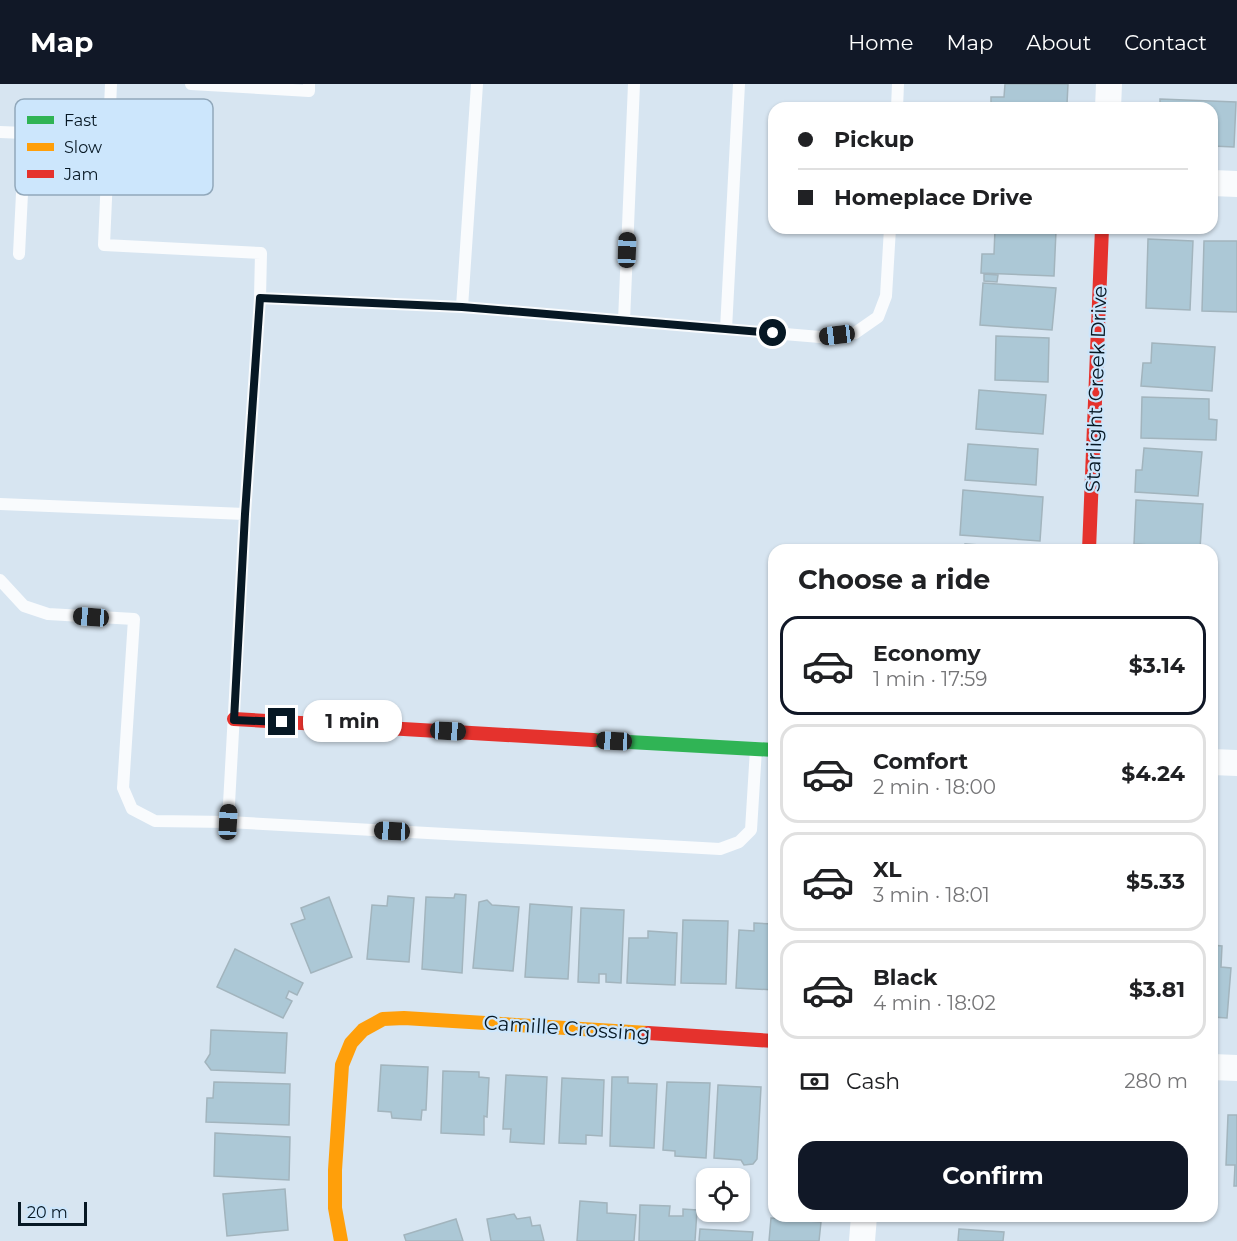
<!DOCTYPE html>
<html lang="en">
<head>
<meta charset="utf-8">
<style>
	:root { --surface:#fff; --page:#f2f2f2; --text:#202124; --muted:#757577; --line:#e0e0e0; --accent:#111827 }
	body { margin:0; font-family:Montserrat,sans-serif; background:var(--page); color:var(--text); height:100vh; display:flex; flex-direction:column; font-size:22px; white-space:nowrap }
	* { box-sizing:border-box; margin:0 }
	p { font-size:20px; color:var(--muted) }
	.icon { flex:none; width:33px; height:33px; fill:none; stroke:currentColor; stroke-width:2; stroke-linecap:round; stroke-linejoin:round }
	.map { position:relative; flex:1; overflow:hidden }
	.details { position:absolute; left:768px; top:460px; width:450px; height:678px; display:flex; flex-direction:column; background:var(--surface); border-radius:18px; box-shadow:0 2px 4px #0004 }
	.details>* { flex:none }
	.top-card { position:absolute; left:768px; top:18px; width:450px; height:132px; border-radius:18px; box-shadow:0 2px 4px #0004; display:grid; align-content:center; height:132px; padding:0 30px; background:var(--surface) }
	.tools { position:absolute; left:696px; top:1084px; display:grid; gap:12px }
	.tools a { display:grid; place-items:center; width:54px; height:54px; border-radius:12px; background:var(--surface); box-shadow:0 2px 4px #0004; font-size:30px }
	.scale { position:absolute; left:18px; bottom:15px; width:69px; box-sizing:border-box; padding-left:6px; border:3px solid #071824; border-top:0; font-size:16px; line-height:21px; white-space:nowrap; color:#071824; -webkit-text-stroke:4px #cce6fc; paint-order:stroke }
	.end { position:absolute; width:27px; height:27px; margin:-14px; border:8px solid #071824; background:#fff; box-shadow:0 0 0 3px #fff }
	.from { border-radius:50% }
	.bubble { position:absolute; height:42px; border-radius:18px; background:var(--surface); box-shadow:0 2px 4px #0004; font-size:20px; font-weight:700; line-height:42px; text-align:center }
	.car { position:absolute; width:18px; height:36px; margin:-18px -9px; border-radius:8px; box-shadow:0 0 4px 2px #0007; background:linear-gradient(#222 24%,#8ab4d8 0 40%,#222 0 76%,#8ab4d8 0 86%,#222 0) }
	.top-card b { display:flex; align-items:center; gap:21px; height:57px; font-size:22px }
	.top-card b+b { border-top:2px solid var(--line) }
	.top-card i { width:15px; height:15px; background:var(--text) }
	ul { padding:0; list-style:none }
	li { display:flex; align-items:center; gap:18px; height:99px; margin:0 12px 9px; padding:0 18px; border:3px solid var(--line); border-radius:18px }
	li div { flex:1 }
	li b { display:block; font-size:22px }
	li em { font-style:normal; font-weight:700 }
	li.on { border-color:var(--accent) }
	li>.icon { width:54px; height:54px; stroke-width:1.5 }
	h2 { padding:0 30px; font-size:27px; line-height:72px }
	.pay { display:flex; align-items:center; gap:15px; height:66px; padding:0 30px; font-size:22px }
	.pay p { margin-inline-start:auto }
	.button { display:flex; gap:12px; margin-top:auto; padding:12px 30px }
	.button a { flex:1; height:69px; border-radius:18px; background:var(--accent); color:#fff; font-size:24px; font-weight:700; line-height:69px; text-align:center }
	header { display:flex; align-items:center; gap:36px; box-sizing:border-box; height:84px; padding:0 30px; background:var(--accent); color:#fff }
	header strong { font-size:28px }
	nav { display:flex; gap:33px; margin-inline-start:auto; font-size:21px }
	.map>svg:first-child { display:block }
	.building { fill:#acc8d6; stroke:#a2b4bd; stroke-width:1.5 }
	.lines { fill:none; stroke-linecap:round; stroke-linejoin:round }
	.lane { stroke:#f9fbfd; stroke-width:12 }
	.street { stroke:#f9fbfd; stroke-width:26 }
	.fast { stroke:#30b455; stroke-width:14 }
	.slow { stroke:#ff9f0a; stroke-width:14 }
	.jam { stroke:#e5322d; stroke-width:14 }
	.route { stroke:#071824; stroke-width:8 }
	.labels { text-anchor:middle; stroke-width:4.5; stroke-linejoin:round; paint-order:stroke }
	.street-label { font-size:20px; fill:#071824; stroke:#cce6fc }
	.key { fill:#cce6fc; stroke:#91a8bb; stroke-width:1.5 }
	.key-label { font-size:16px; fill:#071824 }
</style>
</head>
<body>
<header>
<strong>Map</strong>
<nav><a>Home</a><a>Map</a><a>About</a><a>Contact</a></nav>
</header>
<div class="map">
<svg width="1237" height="1157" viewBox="0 0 1237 1157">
	<rect width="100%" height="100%" fill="#d7e5f1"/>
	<g class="building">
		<polygon points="1005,0 1068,0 1067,20 1060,20 1060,24 991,24 991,13 1004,13"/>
		<polygon points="1160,15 1236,18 1234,63 1212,62 1212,24 1160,24"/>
		<polygon points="995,145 1056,147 1054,192 981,189 982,170 994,170"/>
		<polygon points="1148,155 1193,157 1190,226 1146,224"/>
		<polygon points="1204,157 1237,157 1237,228 1202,227"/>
		<polygon points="984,190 998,191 997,198 984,197"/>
		<polygon points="983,199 1056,204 1052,246 980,241"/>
		<polygon points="996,252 1049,254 1048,298 995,296"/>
		<polygon points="1152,259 1215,263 1212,307 1141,302 1143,279 1151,279"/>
		<polygon points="979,306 1046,311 1043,350 976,345"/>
		<polygon points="1142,313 1209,315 1209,335 1217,336 1216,356 1141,354"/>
		<polygon points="968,360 1038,365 1036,401 965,396"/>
		<polygon points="1144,364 1202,368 1198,412 1135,408 1136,386 1142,386"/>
		<polygon points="963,406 1043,413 1040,457 960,451"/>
		<polygon points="1136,416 1203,420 1200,464 1134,460"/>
		<polygon points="965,460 1041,465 1040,466 965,466"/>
		<polygon points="455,810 466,811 462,889 422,885 426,813 454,814"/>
		<polygon points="388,812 414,814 409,878 367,875 372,821 387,822"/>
		<polygon points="329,813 352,873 311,889 291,840 305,835 301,824"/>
		<polygon points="487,816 492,821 519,823 513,887 473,884 479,818"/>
		<polygon points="530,820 572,823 568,895 525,893"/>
		<polygon points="581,824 624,826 621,899 606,898 606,890 599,890 599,899 578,898"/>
		<polygon points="683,836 728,837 726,900 681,899"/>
		<polygon points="754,839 774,840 774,906 736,904 739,846 754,847"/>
		<polygon points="648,847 677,849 675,901 627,899 629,854 648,854"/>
		<polygon points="1212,861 1222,862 1221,883 1231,884 1227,934 1212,933"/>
		<polygon points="235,865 303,899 297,911 289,907 286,914 292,917 283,934 217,903"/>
		<polygon points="211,946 287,949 285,989 211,986 205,978 210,970"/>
		<polygon points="381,981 428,983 426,1026 422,1026 421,1036 392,1034 391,1028 378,1027"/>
		<polygon points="443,987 479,988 479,993 489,994 487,1033 484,1032 484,1051 441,1049"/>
		<polygon points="506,991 547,993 544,1060 510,1058 511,1045 503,1045"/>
		<polygon points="612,993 628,993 628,999 657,1000 654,1064 610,1062"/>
		<polygon points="562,994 604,996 602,1052 586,1051 586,1060 559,1059"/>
		<polygon points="214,998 290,1000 289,1041 206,1038 207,1014 213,1014"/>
		<polygon points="667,998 710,999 706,1074 675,1072 675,1067 663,1066"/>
		<polygon points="718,1001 761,1003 757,1075 753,1080 744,1081 741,1076 714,1074"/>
		<polygon points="774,1005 774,1077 770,1076"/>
		<polygon points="1212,1027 1217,1027 1212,1106"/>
		<polygon points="1228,1031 1237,1031 1237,1102 1234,1102 1235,1081 1226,1081"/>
		<polygon points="215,1049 290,1053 289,1096 214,1092"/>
		<polygon points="285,1105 288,1146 227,1152 223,1110"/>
		<polygon points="580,1117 607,1119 607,1129 636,1131 634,1157 577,1157"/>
		<polygon points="640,1121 670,1122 669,1132 683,1132 683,1125 697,1126 695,1157 639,1157"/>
		<polygon points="514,1130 517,1135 530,1133 532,1142 540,1141 544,1157 491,1157 487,1135"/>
		<polygon points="771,1134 821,1138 819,1157 769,1157"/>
		<polygon points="456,1135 463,1157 406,1157 404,1151"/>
		<polygon points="700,1145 753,1148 752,1157 699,1157"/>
		<polygon points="959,1145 1004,1148 1003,1157 958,1157"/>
	</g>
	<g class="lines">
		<g class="lane">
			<polyline points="111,0 104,161 261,169 260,214 462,223"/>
			<polyline points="191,0 309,7 309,0"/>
			<polyline points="477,0 462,223 820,253 855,249 878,233 886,212 890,144"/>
			<polyline points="897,24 898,0"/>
			<polyline points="0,48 25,49 19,170"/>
			<polyline points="624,237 634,0"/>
			<polyline points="726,245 739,0"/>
			<polyline points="0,420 245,430 228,738"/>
			<polyline points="245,430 260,214"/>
			<polyline points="0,496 24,522 48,530 134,535 123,704 132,725 155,737 228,738 720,765 739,758 751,746 756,665"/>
		</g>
		<g class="street">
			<polyline points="1108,24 1109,0"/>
			<polyline points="1212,99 1237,100"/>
			<polyline points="1212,678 1237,679"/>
			<polyline points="1212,983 1237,984"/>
			<polyline points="862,1157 864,1132"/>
		</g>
		<polyline class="fast" points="593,656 774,666"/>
		<polyline class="slow" points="341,1157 335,1124 335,1086 342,981 351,959 363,946 383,935 404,934 648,949"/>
		<g class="jam">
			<polyline points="1089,466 1102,144"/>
			<polyline points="234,635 593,656"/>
			<polyline points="648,949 774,957"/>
		</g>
	</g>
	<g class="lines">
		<polyline class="route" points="282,638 234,636 245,430 260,214 462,223 773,249"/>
	</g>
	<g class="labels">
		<g class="street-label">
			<text transform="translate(1096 305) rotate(-88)" y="7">Starlight Creek Drive</text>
			<text transform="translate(567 944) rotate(4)" y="7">Camille Crossing</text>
		</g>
	</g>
	<rect x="15" y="15" width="198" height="96" rx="9" class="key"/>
	<rect x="27" y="32" width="27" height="8" fill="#30b455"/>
	<rect x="27" y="59" width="27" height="8" fill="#ff9f0a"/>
	<rect x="27" y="86" width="27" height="8" fill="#e5322d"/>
	<g class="key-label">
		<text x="64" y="42">Fast</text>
		<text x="64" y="69">Slow</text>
		<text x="64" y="96">Jam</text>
	</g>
</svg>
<div class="tools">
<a><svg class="icon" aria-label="locate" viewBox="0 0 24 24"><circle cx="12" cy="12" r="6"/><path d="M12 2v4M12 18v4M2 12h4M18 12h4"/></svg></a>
</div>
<div class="scale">20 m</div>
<i class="end from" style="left:773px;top:249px"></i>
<i class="end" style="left:282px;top:638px"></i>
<div class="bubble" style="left:303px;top:616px;width:99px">1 min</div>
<i class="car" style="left:627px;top:166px;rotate:2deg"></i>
<i class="car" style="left:837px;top:251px;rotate:263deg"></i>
<i class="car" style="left:91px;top:533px;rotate:274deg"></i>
<i class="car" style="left:448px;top:647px;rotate:93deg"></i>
<i class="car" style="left:614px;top:657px;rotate:273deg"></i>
<i class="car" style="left:228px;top:738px;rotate:3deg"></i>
<i class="car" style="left:392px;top:747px;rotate:273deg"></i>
<div class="top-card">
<b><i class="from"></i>Pickup</b>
<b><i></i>Homeplace Drive</b>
</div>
<section class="details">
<h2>Choose a ride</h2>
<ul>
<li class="on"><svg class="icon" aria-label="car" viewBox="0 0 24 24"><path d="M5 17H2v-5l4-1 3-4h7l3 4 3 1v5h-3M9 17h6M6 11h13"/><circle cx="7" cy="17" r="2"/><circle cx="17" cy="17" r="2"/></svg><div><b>Economy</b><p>1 min · 17:59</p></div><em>$3.14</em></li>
<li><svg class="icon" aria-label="car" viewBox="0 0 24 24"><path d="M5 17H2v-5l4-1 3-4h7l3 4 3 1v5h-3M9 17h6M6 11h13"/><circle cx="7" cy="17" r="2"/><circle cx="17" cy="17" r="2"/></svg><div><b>Comfort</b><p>2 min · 18:00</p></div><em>$4.24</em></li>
<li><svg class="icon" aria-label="car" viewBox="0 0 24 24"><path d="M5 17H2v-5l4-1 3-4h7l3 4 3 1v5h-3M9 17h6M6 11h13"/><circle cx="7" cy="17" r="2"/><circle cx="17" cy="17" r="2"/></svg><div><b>XL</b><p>3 min · 18:01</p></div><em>$5.33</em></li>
<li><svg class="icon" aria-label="car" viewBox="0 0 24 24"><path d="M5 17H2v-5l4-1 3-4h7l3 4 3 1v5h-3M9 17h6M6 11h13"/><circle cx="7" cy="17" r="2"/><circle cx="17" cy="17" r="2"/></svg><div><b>Black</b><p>4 min · 18:02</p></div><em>$3.81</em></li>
</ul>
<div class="pay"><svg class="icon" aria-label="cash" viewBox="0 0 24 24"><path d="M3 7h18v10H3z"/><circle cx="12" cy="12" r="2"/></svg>Cash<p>280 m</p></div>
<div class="button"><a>Confirm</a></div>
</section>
</div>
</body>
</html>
